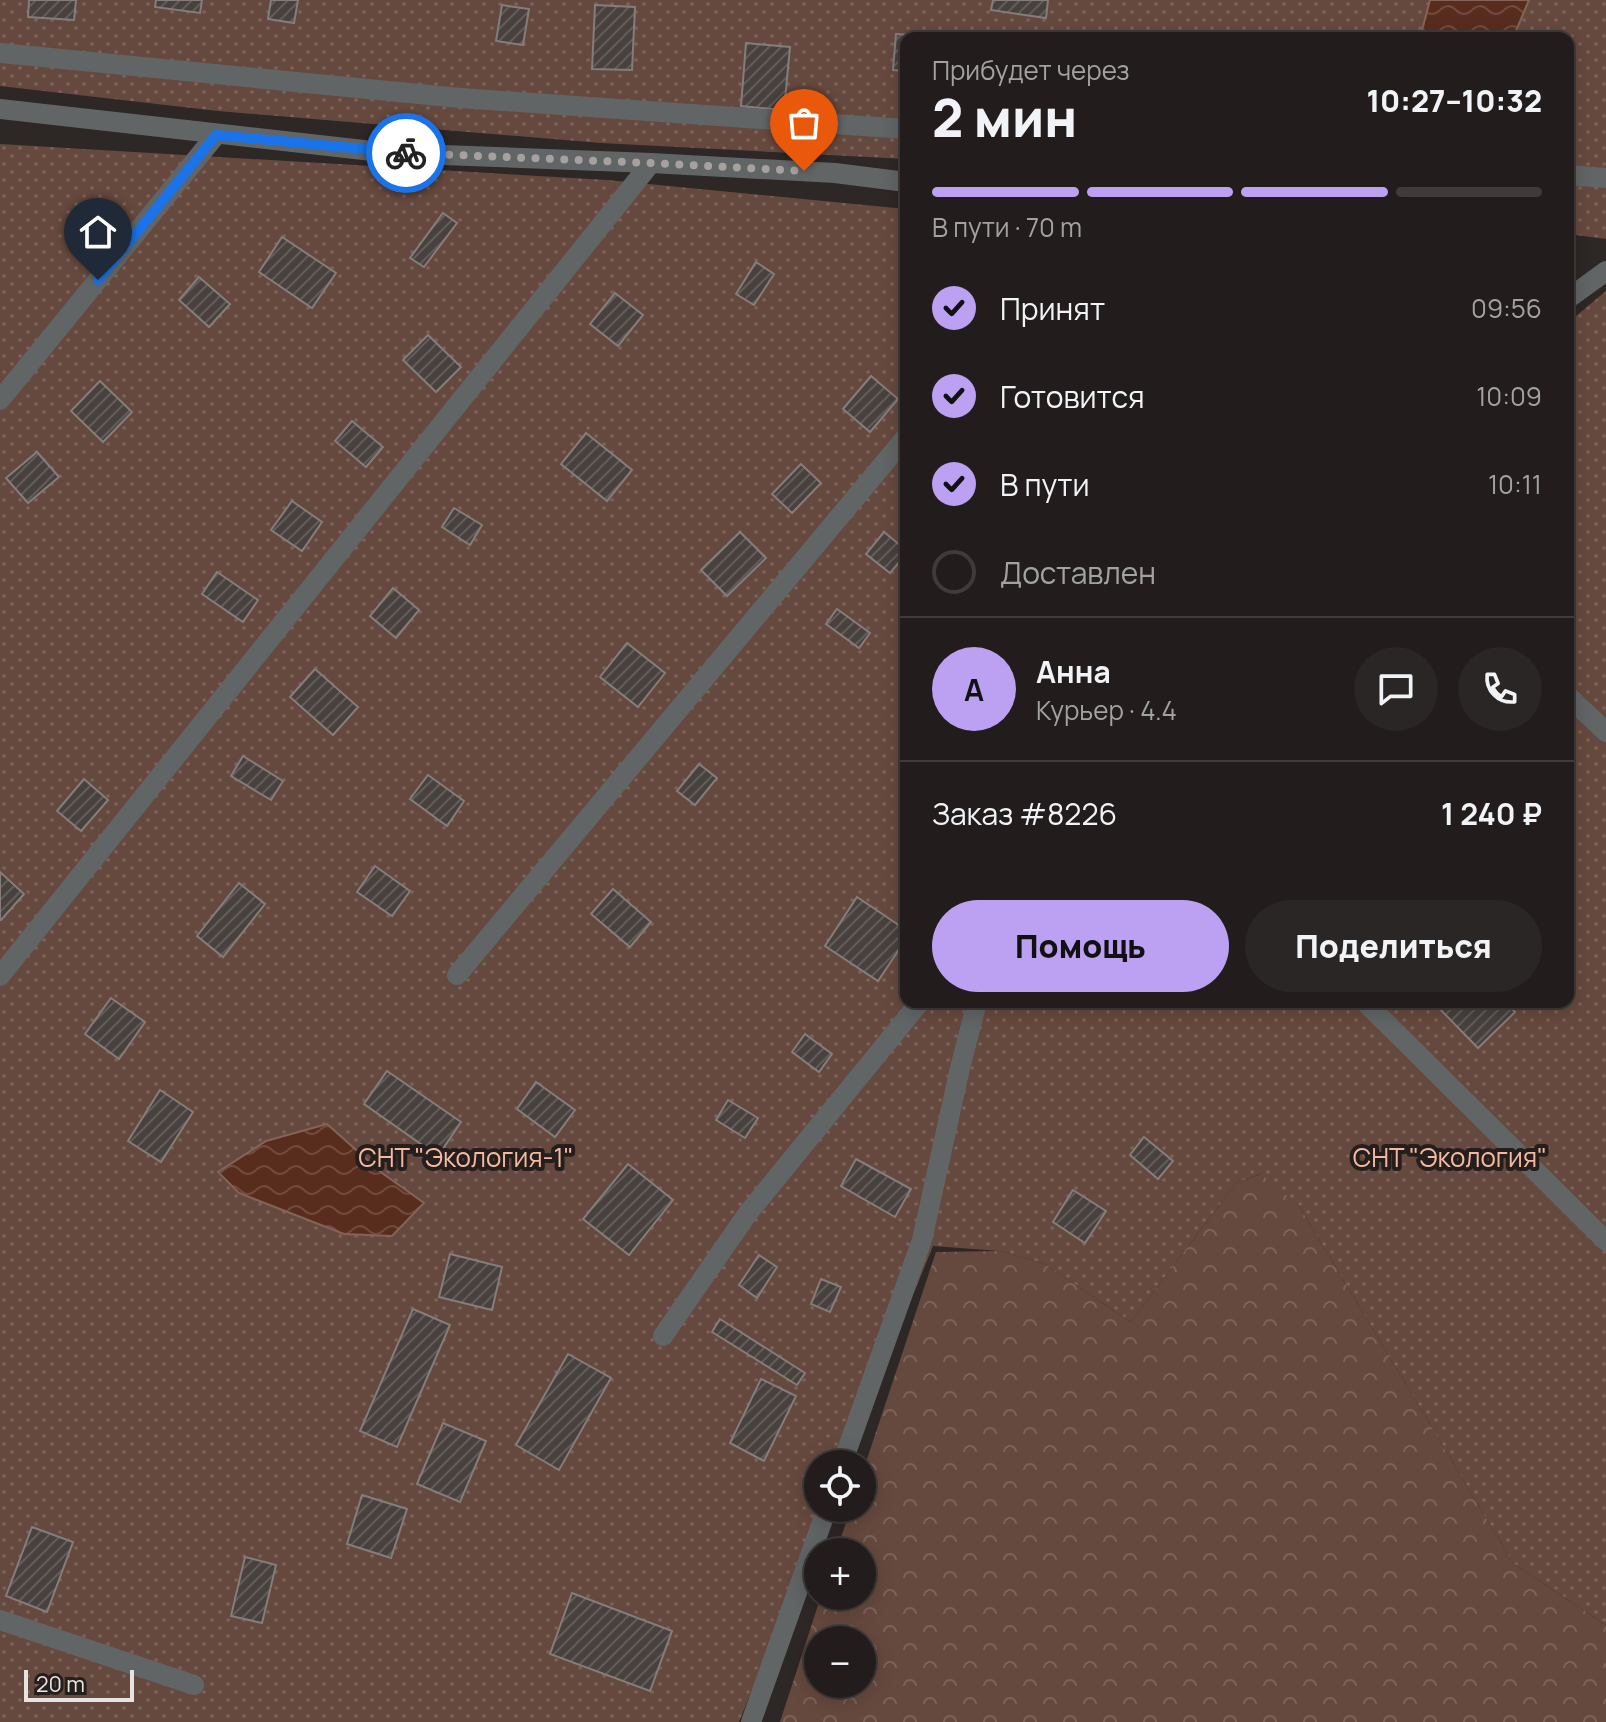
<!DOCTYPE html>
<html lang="ru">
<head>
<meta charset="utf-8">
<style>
	:root { --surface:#221d1c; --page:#2a2625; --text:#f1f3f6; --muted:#a2a2a3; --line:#3f3b3b; --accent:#bca0f2 }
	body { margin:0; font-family:Manrope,sans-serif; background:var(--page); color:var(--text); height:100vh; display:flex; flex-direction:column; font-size:30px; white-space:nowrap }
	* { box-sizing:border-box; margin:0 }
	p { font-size:26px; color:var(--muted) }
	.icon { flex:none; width:44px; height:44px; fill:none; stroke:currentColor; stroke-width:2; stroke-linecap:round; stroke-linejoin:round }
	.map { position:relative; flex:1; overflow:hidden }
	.side { position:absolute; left:900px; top:32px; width:674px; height:976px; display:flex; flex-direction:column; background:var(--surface); border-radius:16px; box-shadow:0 4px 20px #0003,0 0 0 2px var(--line) }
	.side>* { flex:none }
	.tools { position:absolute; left:804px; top:1450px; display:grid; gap:16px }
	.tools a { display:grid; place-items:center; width:72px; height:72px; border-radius:50%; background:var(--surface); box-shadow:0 4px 20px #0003,0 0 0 2px var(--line); font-size:40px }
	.scale { position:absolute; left:24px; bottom:20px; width:110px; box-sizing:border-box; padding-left:8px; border:4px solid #e7e3e1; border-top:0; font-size:22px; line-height:28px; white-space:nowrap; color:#e7e3e1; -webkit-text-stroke:6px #241e1c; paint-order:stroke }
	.pin { position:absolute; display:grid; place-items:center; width:68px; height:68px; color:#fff; margin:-82px -34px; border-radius:50% 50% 50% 0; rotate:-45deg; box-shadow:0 0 8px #0007 }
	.pin .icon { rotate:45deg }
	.courier { position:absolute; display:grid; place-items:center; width:80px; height:80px; margin:-40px; border:6px solid #1a73e8; border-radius:50%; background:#fff; color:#222; box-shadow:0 2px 10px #0007 }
	.overview em { font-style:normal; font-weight:800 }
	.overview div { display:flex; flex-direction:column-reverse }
	.overview { display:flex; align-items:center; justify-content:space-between; height:136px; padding:0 32px }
	h1 { font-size:52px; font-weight:800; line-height:60px }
	.bar { display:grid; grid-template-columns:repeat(4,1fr); gap:12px 8px; align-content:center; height:96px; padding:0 32px }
	.bar i { height:10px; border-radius:6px; background:var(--line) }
	.bar .on { background:var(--accent) }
	.bar p { grid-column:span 4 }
	.line { display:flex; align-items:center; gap:20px; padding:0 32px; border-top:2px solid var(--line) }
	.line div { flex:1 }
	.round { display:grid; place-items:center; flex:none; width:84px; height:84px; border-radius:42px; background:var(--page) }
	ol { padding:0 32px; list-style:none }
	li { display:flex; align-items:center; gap:24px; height:88px }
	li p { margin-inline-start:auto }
	li .icon { padding:8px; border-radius:50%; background:var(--accent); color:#111; stroke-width:4 }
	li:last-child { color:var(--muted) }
	li i { width:44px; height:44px; border:4px solid var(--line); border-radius:50% }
	.action { display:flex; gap:16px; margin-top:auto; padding:16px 32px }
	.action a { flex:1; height:92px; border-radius:48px; background:var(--accent); color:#111; font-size:32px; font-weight:800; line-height:92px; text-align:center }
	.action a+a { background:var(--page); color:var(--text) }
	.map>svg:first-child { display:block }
	.grass { fill:url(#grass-dots) }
	.forest { fill:url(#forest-crowns); fill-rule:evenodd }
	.water { fill:url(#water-waves); stroke:#846458; stroke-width:2 }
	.building { fill:url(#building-hatch); stroke:#857d7a; stroke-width:2 }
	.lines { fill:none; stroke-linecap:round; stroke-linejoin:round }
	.minor { stroke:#626566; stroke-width:20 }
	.done { stroke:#a6a19f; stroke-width:8; stroke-dasharray:0 14.4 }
	.route { stroke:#1a73e8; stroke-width:10 }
	.labels { text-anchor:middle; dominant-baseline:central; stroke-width:8; stroke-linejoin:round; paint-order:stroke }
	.park-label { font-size:26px; fill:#f6b8a1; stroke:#241e1c }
</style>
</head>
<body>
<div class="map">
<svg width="1606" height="1722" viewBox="0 0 1606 1722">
	<defs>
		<pattern id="grass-dots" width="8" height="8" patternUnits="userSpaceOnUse" patternTransform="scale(2)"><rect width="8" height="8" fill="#66493e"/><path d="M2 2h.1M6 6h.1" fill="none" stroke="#7c635a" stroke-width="1.8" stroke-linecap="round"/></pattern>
		<pattern id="forest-crowns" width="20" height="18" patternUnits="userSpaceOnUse" patternTransform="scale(2)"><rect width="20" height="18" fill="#66493e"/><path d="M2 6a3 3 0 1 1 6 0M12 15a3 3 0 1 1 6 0" fill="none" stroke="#7c635a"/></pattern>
		<pattern id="water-waves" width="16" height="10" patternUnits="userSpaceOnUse" patternTransform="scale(2)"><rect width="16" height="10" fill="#592d1d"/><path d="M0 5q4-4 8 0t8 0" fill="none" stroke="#714b3e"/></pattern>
		<pattern id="building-hatch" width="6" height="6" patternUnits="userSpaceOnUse" patternTransform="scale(2)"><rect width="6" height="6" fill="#48413e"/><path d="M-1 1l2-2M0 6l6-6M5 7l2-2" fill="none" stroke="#625c5a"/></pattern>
	</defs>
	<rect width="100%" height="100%" fill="#2d2725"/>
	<g class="grass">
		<path d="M0 0H1606V239L1568 234V38H906V159L601 143 218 111 0 86Z"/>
		<path d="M0 144 607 180 906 209V1002H1568V311L1576 316 1606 291V1625L1513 1563 1299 1206 1260 1174 1236 1183 1131 1322 1045 1264 1000 1251 933 1246 844 1464H818V1508H826L739 1722H0Z"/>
	</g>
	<path class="forest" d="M1261 1174 1299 1206 1513 1563 1606 1625V1722H780L821 1596H862V1552H836L851 1508H862V1474L936 1252 1000 1251 1045 1264 1131 1322 1236 1183ZM818 1640H862V1684H818Z"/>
	<g class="water">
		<path d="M1430 0H1529L1513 38H1420Z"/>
		<path d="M327 1124 382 1173 424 1203 392 1236 344 1234 239 1193 218 1172 266 1141Z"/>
	</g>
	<g class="building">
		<path d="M29 0H76L74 20 28 17Z"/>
		<path d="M156 0H202L200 13 155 7Z"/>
		<path d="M271 0H298L294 23 268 19Z"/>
		<path d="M993 0H1048L1046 18 991 10Z"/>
		<path d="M502 5 529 9 523 45 496 41Z"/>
		<path d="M595 5 635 7 632 70 592 69Z"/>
		<path d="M896 34 941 37V38H906V71L893 70Z"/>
		<path d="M746 43 790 47 784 110 741 106Z"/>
		<path d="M443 213 457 223 424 267 410 258Z"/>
		<path d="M282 237 336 273 312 308 259 272Z"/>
		<path d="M756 262 774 274 754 305 736 294Z"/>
		<path d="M199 277 230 304 209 327 179 300Z"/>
		<path d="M615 293 643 315 618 346 590 324Z"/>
		<path d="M428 335 461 367 436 392 403 360Z"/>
		<path d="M871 376 898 399 870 432 843 409Z"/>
		<path d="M100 381 132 412 103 442 71 411Z"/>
		<path d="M352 421 383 447 366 467 335 441Z"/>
		<path d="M586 433 632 470 607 501 561 464Z"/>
		<path d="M37 452 59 477 28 503 6 478Z"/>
		<path d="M801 464 821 483 792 513 772 494Z"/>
		<path d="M292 501 322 522 302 551 271 530Z"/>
		<path d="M454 508 482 525 470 545 442 527Z"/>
		<path d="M740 532 766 558 727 596 701 570Z"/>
		<path d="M884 532 906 550V554L890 573 866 554Z"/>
		<path d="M217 572 258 600 243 622 202 594Z"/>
		<path d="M393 588 419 610 396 638 370 616Z"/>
		<path d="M837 609 870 633 859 648 826 624Z"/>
		<path d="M627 643 665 673 638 707 600 677Z"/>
		<path d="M315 669 358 707 333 735 290 697Z"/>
		<path d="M243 756 283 781 271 800 231 776Z"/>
		<path d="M699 764 717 778 695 805 677 791Z"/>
		<path d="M428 775 464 801 447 826 410 799Z"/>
		<path d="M84 779 108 800 81 831 57 811Z"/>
		<path d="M375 866 410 891 392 916 357 892Z"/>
		<path d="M0 872 24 894 1 920H0Z"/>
		<path d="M239 883 265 904 223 957 197 936Z"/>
		<path d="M613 889 651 922 630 947 591 914Z"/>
		<path d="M857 897 906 930V939L878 981 825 946Z"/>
		<path d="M111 998 145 1022 119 1059 85 1034Z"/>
		<path d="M1433 1002H1505L1515 1012 1478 1048Z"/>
		<path d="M805 1034 832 1054 819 1072 792 1052Z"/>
		<path d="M387 1071 461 1122 438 1156 364 1104Z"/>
		<path d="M536 1082 575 1110 555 1137 517 1109Z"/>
		<path d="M160 1090 193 1112 161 1162 128 1141Z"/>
		<path d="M728 1100 758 1118 745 1138 716 1120Z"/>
		<path d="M1144 1137 1173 1161 1158 1179 1130 1155Z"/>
		<path d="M856 1159 911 1189 895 1217 841 1186Z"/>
		<path d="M628 1164 673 1200 629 1255 583 1219Z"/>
		<path d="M1073 1190 1106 1211 1085 1243 1053 1222Z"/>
		<path d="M450 1254 502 1267 492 1310 439 1297Z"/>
		<path d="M759 1255 777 1267 757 1298 739 1285Z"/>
		<path d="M821 1279 841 1287 830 1312 811 1304Z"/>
		<path d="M413 1309 450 1325 397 1447 360 1431Z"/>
		<path d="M720 1319 805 1373 797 1385 712 1332Z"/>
		<path d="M568 1354 611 1378 559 1470 516 1445Z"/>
		<path d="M761 1379 796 1396 764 1461 730 1443Z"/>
		<path d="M443 1423 486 1441 460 1502 417 1484Z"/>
		<path d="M362 1495 407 1509 391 1558 347 1544Z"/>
		<path d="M32 1527 73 1542 47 1612 6 1596Z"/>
		<path d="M245 1557 276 1565 262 1623 231 1616Z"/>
		<path d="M572 1593 672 1631 650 1691 550 1654Z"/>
	</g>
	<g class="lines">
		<g class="minor">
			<path d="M0 53 460 98 906 129"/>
			<path d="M0 109 390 153 651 163 835 173 906 182"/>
			<path d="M1568 175 1606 178"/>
			<path d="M1568 297 1569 298 1606 271"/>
			<path d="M0 400 216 135"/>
			<path d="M1568 696 1606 732"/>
			<path d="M457 975 906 437"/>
			<path d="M0 976 651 163"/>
			<path d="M1365 1002 1606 1241"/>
			<path d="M663 1336 748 1213 920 1002"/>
			<path d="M842 1464 922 1240 960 1068 977 1002"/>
			<path d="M0 1620 194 1685"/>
			<path d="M751 1722 827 1508"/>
		</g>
	</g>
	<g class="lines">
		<path class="done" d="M406 153 651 163 804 171"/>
		<path class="route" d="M98 280 216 135 406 153"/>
	</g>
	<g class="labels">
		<g class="park-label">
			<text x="466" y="1157">СНТ "Экология-1"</text>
			<text x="1450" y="1157">СНТ "Экология"</text>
		</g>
	</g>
</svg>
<div class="tools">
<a><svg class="icon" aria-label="locate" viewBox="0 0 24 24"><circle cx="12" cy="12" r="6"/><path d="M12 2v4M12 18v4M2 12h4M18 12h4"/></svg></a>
<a>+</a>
<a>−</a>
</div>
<div class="scale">20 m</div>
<div class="pin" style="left:804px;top:171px;background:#ea580c"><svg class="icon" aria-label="bag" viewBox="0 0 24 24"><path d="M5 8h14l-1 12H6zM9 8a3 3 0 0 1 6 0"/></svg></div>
<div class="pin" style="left:98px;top:280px;background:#1f2937"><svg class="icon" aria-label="home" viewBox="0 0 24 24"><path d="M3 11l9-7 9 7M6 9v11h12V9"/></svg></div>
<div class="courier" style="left:406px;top:153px"><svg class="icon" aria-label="bike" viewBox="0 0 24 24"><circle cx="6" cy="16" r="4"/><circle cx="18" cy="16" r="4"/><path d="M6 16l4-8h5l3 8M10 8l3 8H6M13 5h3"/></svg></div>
<section class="side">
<div class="overview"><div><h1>2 мин</h1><p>Прибудет через</p></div><em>10:27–10:32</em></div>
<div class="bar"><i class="on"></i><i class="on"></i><i class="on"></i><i></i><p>В пути · 70 m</p></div>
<ol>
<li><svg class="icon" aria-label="check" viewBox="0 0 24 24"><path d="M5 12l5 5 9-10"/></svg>Принят<p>09:56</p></li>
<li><svg class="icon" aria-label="check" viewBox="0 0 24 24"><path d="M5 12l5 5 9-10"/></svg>Готовится<p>10:09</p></li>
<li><svg class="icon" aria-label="check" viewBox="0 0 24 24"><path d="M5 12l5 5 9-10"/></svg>В пути<p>10:11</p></li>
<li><i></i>Доставлен</li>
</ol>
<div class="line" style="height:144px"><b class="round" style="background:var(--accent);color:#111">А</b><div><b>Анна</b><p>Курьер · 4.4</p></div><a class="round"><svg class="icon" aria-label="chat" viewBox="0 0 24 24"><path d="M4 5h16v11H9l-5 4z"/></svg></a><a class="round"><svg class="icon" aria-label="phone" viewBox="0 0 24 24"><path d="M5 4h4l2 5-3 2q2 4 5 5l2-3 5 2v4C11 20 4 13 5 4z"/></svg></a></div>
<div class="line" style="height:104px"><div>Заказ #8226</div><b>1 240 ₽</b></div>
<div class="action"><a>Помощь</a><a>Поделиться</a></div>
</section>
</div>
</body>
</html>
